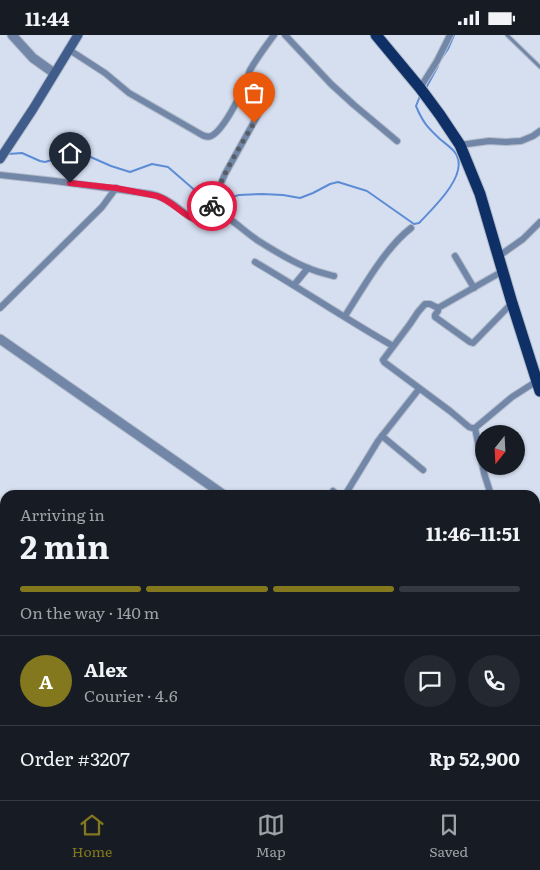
<!DOCTYPE html>
<html lang="en">
<head>
<meta charset="utf-8">
<style>
	:root { --surface:#171b24; --page:#242831; --text:#f1f3f6; --muted:#9ea1a6; --line:#363941; --accent:#83781d }
	body { margin:0; font-family:Literata,serif; background:var(--page); color:var(--text); height:100vh; display:flex; flex-direction:column; font-size:19px; white-space:nowrap }
	* { box-sizing:border-box; margin:0 }
	p { font-size:16px; color:var(--muted) }
	.icon { flex:none; width:28px; height:28px; fill:none; stroke:currentColor; stroke-width:2; stroke-linecap:round; stroke-linejoin:round }
	.map { position:relative; flex:1; overflow:hidden }
	.panel { position:absolute; left:0px; top:455px; width:540px; height:310px; display:flex; flex-direction:column; background:var(--surface); border-radius:15px 15px 0 0; box-shadow:0 1px 4px #0004 }
	.panel>* { flex:none }
	.needle { width:32px; rotate:198deg }
	.tools { position:absolute; left:475px; top:390px; display:grid; gap:10px }
	.tools a { display:grid; place-items:center; width:50px; height:50px; border-radius:50%; background:var(--surface); box-shadow:0 1px 4px #0004; font-size:25px }
	.pin { position:absolute; display:grid; place-items:center; width:42px; height:42px; color:#fff; margin:-51px -21px; border-radius:50% 50% 50% 0; rotate:-45deg; box-shadow:0 0 5px #0007 }
	.pin .icon { rotate:45deg }
	.courier { position:absolute; display:grid; place-items:center; width:50px; height:50px; margin:-25px; border:4px solid #e11d48; border-radius:50%; background:#fff; color:#222; box-shadow:0 1px 6px #0007 }
	.head em { font-style:normal; font-weight:700 }
	.head div { display:flex; flex-direction:column-reverse }
	.head { display:flex; align-items:center; justify-content:space-between; height:85px; padding:0 20px }
	h1 { font-size:32px; font-weight:700; line-height:38px }
	.bar { display:grid; grid-template-columns:repeat(4,1fr); gap:8px 5px; align-content:center; height:60px; padding:0 20px }
	.bar i { height:6px; border-radius:4px; background:var(--line) }
	.bar .current { background:var(--accent) }
	.bar p { grid-column:span 4 }
	.line { display:flex; align-items:center; gap:12px; padding:0 20px; border-top:1px solid var(--line) }
	.line div { flex:1 }
	.round { display:grid; place-items:center; flex:none; width:52px; height:52px; border-radius:26px; background:var(--page) }
	.status { display:flex; justify-content:space-between; align-items:center; height:35px; padding:0 25px; background:var(--surface); direction:ltr }
	.status svg { height:14px; fill:currentColor }
	.dock { display:flex; justify-content:space-around; align-items:center; height:70px; border-top:1px solid var(--line); background:var(--surface); font-size:14px; color:var(--muted) }
	.dock a { display:grid; justify-items:center; gap:2px }
	.dock .current { color:var(--accent) }
	.map>svg:first-child { display:block }
	.lines { fill:none; stroke-linecap:round; stroke-linejoin:round }
	.stream { stroke:#5d8cd7; stroke-width:2 }
	.service-casing { stroke:#b2bbca; stroke-width:5 }
	.minor-casing { stroke:#b2bbca; stroke-width:8 }
	.tertiary-casing { stroke:#b2bbca; stroke-width:11 }
	.secondary-casing { stroke:#b2bbca; stroke-width:11 }
	.trunk-casing { stroke:#b2bbca; stroke-width:13 }
	.service { stroke:#7287a8; stroke-width:3 }
	.minor { stroke:#7287a8; stroke-width:6 }
	.tertiary { stroke:#7287a8; stroke-width:9 }
	.secondary { stroke:#3f5c8b; stroke-width:9 }
	.trunk { stroke:#0e3066; stroke-width:11 }
	.done { stroke:#585e68; stroke-width:5; stroke-dasharray:0 9 }
	.route { stroke:#e11d48; stroke-width:6 }
</style>
</head>
<body>
<div class="status"><b>11:44</b><svg viewBox="0 0 49 12"><path d="M0 12V9h3v3zM5 12V6h3v6zM10 12V3h3v9zM15 12V0h3v12zM26 1h20v11H26zM47 4h2v5h-2z"/></svg></div>
<div class="map">
<svg width="540" height="765" viewBox="0 0 540 765">
	<rect width="100%" height="100%" fill="#d5dff0"/>
	<g class="lines">
		<g class="stream">
			<path d="M441 24 448 14 454 0"/>
			<path d="M426 53 438 31"/>
			<path d="M8 119 22 118 40 126 45 127 55 124 66 117 77 116 111 131 130 137 152 129 168 132 206 165H211"/>
			<path d="M216 165 225 164 239 160 262 159 283 160 300 163 313 158 330 149 338 147 367 156 414 189 419 188C432 174 467 142 457 121 455 115 446 109 441 105 428 93 423 88 416 71L420 61"/>
			<path d="M509 760V765"/>
			<path d="M534 760 537 765"/>
		</g>
		<defs>
			<g id="service">
				<path d="M507 0 540 32"/>
				<path d="M416 760 425 765"/>
			</g>
			<g id="minor">
				<path d="M285 0 331 49 354 70 397 106"/>
				<path d="M68 14 105 38 129 58 197 97C202 100 206 103 211 101 223 96 240 61 245 50 248 45 248 40 250 35 257 23 265 12 274 0"/>
				<path d="M420 53 437 26 450 0"/>
				<path d="M460 110 489 106 506 107 521 106 533 101 540 96"/>
				<path d="M0 140 55 146 151 159C161 161 169 166 177 172 183 176 187 181 194 184L207 178 211 175C229 180 241 194 257 205 273 215 290 226 308 233 317 237 326 239 334 241"/>
				<path d="M211 175 215 162 225 139 260 76"/>
				<path d="M455 221 474 253"/>
				<path d="M499 221 523 204 540 187"/>
				<path d="M255 227C301 254 346 284 393 311"/>
				<path d="M294 250 308 233"/>
				<path d="M0 273 102 172 116 153"/>
				<path d="M438 273 503 236"/>
				<path d="M345 281C363 253 385 213 411 193"/>
				<path d="M475 393H472L469 392 450 376 384 327 383 325 410 289 418 277 425 269H430L438 273V276L435 280V282L470 307 473 308 475 306 512 268"/>
				<path d="M475 393 512 362 537 346"/>
				<path d="M475 393 484 438 491 460"/>
				<path d="M382 401 423 435"/>
				<path d="M333 456 338 460"/>
				<path d="M345 460 378 406 419 354"/>
				<path d="M535 530 540 536"/>
				<path d="M536 687 540 690"/>
			</g>
			<g id="tertiary">
				<path d="M12 0 33 23 54 38"/>
				<path d="M0 304 224 460"/>
			</g>
			<g id="secondary">
				<path d="M0 124 33 74 78 0"/>
				<path d="M535 606 540 598"/>
				<path d="M455 765 458 760"/>
			</g>
			<path id="trunk" d="M376 0 420 53 440 80 460 110 480 159 512 268 540 356"/>
		</defs>
		<use href="#service" class="service-casing"/>
		<use href="#minor" class="minor-casing"/>
		<use href="#tertiary" class="tertiary-casing"/>
		<use href="#secondary" class="secondary-casing"/>
		<use href="#trunk" class="trunk-casing"/>
		<use href="#service" class="service"/>
		<use href="#minor" class="minor"/>
		<use href="#tertiary" class="tertiary"/>
		<use href="#secondary" class="secondary"/>
		<use href="#trunk" class="trunk"/>
	</g>
	<g class="lines">
		<path class="done" d="M212 171C220 143 239 113 254 88"/>
		<path class="route" d="M70 148 116 153 157 161C171 165 181 179 194 184 201 182 210 178 212 171"/>
	</g>
</svg>
<div class="tools">
<a><svg class="needle" viewBox="-14 -14 28 28"><path d="M0-13l5 13h-10z" fill="#e53935"/><path d="M0 13l5-13h-10z" fill="#9ea1a6"/></svg></a>
</div>
<div class="pin" style="left:254px;top:88px;background:#ea580c"><svg class="icon" aria-label="bag" viewBox="0 0 24 24"><path d="M5 8h14l-1 12H6zM9 8a3 3 0 0 1 6 0"/></svg></div>
<div class="pin" style="left:70px;top:148px;background:#1f2937"><svg class="icon" aria-label="home" viewBox="0 0 24 24"><path d="M3 11l9-7 9 7M6 9v11h12V9"/></svg></div>
<div class="courier" style="left:212px;top:171px"><svg class="icon" aria-label="bike" viewBox="0 0 24 24"><circle cx="6" cy="16" r="4"/><circle cx="18" cy="16" r="4"/><path d="M6 16l4-8h5l3 8M10 8l3 8H6M13 5h3"/></svg></div>
<section class="panel">
<div class="head"><div><h1>2 min</h1><p>Arriving in</p></div><em>11:46–11:51</em></div>
<div class="bar"><i class="current"></i><i class="current"></i><i class="current"></i><i></i><p>On the way · 140 m</p></div>
<div class="line" style="height:90px"><b class="round" style="background:var(--accent);color:#fff">A</b><div><b>Alex</b><p>Courier · 4.6</p></div><a class="round"><svg class="icon" aria-label="chat" viewBox="0 0 24 24"><path d="M4 5h16v11H9l-5 4z"/></svg></a><a class="round"><svg class="icon" aria-label="phone" viewBox="0 0 24 24"><path d="M5 4h4l2 5-3 2q2 4 5 5l2-3 5 2v4C11 20 4 13 5 4z"/></svg></a></div>
<div class="line" style="height:65px"><div>Order #3207</div><b>Rp 52,900</b></div>
</section>
</div>
<nav class="dock">
<a class="current"><svg class="icon" aria-label="home" viewBox="0 0 24 24"><path d="M3 11l9-7 9 7M6 9v11h12V9"/></svg>Home</a>
<a><svg class="icon" aria-label="map" viewBox="0 0 24 24"><path d="M3 6l6-2 6 2 6-2v14l-6 2-6-2-6 2zM9 4v14M15 6v14"/></svg>Map</a>
<a><svg class="icon" aria-label="saved" viewBox="0 0 24 24"><path d="M7 4h10v16l-5-4-5 4z"/></svg>Saved</a>
</nav>
</body>
</html>
